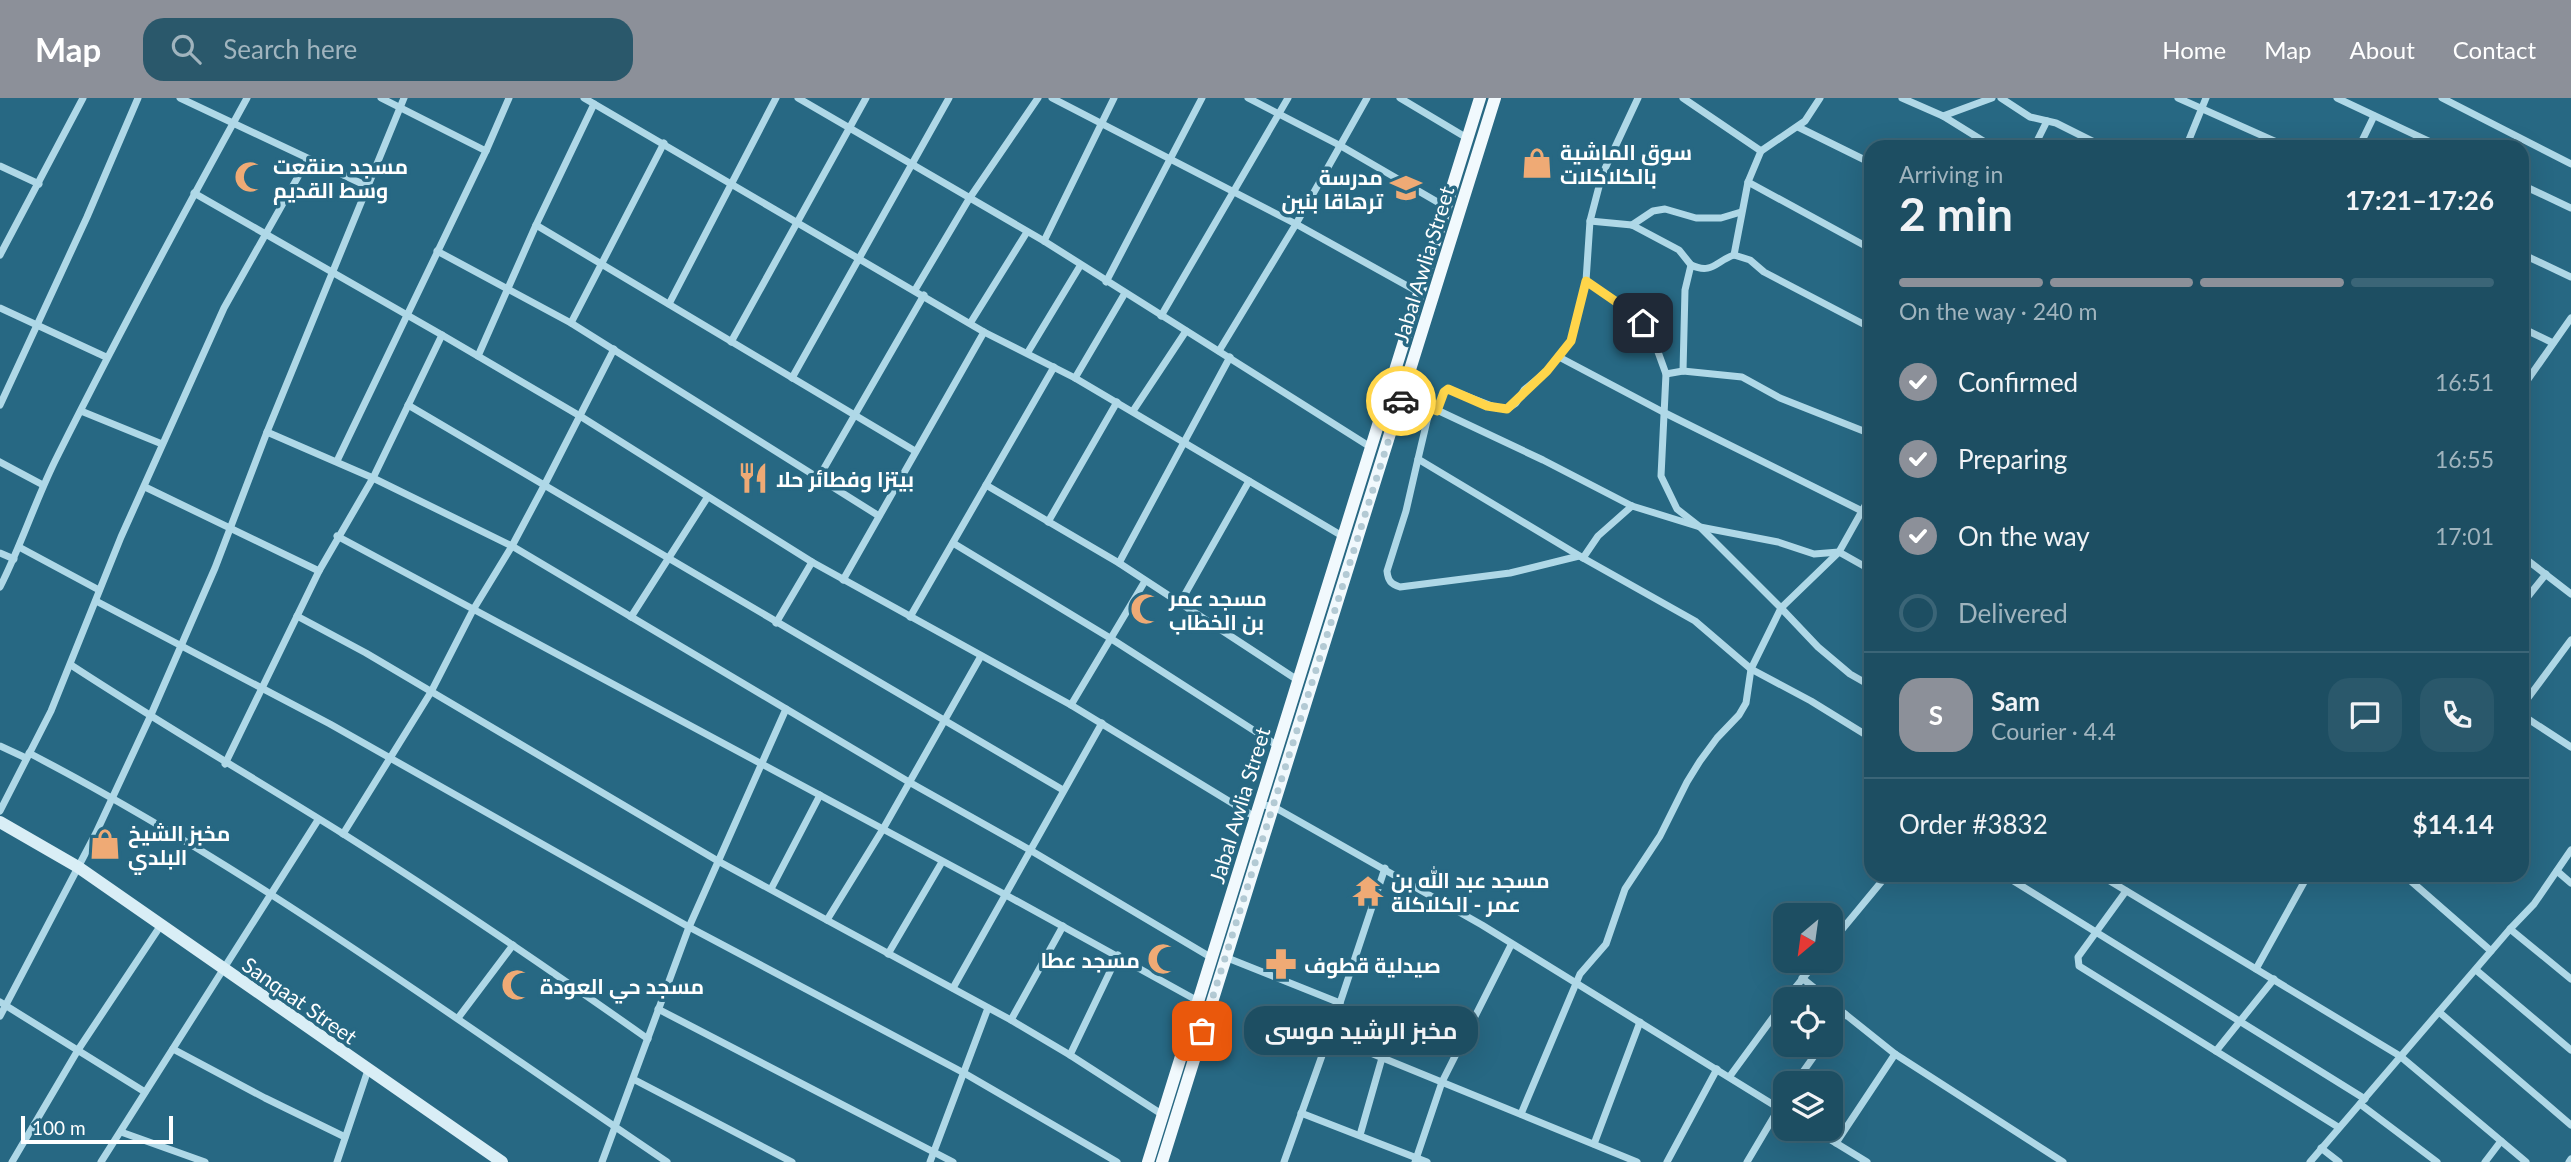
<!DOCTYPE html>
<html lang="en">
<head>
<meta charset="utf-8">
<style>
	:root { --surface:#1d4e62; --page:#2a586b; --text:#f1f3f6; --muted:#a0b4be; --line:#3b6577; --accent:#8c9099 }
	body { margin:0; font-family:Lato,Cairo,sans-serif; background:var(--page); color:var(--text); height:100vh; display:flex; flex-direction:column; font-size:26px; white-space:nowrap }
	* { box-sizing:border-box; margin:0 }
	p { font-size:23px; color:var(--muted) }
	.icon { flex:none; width:38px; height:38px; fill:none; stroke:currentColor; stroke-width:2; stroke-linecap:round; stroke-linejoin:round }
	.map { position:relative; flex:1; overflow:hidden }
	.drawer { position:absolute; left:1864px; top:42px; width:665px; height:742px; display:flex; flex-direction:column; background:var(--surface); border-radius:21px; box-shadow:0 7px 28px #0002,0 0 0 2px var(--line) }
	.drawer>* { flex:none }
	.needle { width:46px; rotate:209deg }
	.fabs { position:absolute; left:1773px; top:805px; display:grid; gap:14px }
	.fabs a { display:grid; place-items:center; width:70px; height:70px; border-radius:14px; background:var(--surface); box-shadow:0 7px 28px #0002,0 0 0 2px var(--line); font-size:35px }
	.scale { position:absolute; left:21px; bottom:18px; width:152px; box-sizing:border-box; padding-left:7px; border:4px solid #fff; border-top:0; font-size:19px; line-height:24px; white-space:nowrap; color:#fff; -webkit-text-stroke:5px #276883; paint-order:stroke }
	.pin { position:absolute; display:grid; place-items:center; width:60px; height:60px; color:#fff; margin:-30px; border-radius:14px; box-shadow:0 4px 10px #0006 }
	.courier { position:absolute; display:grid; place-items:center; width:70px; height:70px; margin:-35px; border:5px solid #ffd54a; border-radius:50%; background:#fff; color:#222; box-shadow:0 2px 9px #0007 }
	.bubble { position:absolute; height:49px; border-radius:21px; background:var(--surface); box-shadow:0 7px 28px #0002,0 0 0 2px var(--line); font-size:23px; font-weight:700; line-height:49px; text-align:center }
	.overview em { font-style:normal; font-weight:700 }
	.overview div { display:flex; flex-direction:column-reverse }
	.overview { display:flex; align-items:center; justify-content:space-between; height:119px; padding:0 35px }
	h1 { font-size:46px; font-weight:700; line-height:52px }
	.bar { display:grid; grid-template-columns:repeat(4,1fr); gap:10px 7px; align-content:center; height:84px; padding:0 35px }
	.bar i { height:9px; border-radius:5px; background:var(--line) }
	.bar .selected { background:var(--accent) }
	.bar p { grid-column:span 4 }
	.line { display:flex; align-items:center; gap:18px; padding:0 35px; border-top:2px solid var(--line) }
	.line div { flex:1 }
	.round { display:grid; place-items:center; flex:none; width:74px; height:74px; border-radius:21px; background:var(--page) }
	ol { padding:0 35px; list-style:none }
	li { display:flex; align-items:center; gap:21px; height:77px }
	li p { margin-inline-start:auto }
	li .icon { padding:7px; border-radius:50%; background:var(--accent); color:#fff; stroke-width:4 }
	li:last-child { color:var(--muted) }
	li i { width:38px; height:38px; border:4px solid var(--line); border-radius:50% }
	header { display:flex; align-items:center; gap:42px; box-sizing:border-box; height:98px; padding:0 35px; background:var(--accent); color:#fff }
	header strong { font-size:33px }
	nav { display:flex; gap:38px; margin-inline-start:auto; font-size:24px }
	.search { width:490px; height:63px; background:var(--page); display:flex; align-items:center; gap:18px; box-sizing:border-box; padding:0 24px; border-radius:21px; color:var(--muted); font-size:26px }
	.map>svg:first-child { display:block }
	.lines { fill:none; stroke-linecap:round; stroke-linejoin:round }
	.street { stroke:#afd8e7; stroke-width:7 }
	.secondary { stroke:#d9eef6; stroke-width:12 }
	.primary { stroke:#f1f9fd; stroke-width:12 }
	.done { stroke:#b3cad4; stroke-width:7; stroke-dasharray:0 12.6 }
	.route { stroke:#ffd54a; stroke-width:9 }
	.labels { text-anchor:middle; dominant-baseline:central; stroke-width:7; stroke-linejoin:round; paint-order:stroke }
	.poi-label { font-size:21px; font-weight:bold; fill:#fff; stroke:#276883; text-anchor:start }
	.street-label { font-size:21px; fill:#fff; stroke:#276883 }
</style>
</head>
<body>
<header>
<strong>Map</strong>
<div class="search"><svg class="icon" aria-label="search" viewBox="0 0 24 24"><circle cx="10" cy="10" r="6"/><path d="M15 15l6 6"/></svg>Search here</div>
<nav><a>Home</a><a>Map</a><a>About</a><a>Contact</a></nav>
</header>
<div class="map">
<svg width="2571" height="1064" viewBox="0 0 2571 1064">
	<rect width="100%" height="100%" fill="#276883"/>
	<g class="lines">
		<g class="street">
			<path d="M180 0 369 89"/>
			<path d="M381 0 486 53"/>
			<path d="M584 0 984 234 1075 280 1344 439"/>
			<path d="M798 0 1044 143 1372 350"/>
			<path d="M1052 0 1296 126 1420 195"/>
			<path d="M1248 0 1341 48 1446 109"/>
			<path d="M1400 0 1467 40"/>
			<path d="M1683 0 1761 53"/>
			<path d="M1902 0 1943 18 1993 49"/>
			<path d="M2001 0 2030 19 2056 25 2104 49"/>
			<path d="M2178 0 2288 49"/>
			<path d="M2337 0 2441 49"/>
			<path d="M2442 0 2571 66"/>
			<path d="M1943 18 1992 0"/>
			<path d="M1798 29 1871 65"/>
			<path d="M2034 49 2047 23"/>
			<path d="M2186 49 2206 0"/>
			<path d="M2359 49 2374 18"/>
			<path d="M0 68 39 86"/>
			<path d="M1748 84 1871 151"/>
			<path d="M2522 87 2571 110"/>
			<path d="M194 95 442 237 580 318 812 464 1071 607 1255 719"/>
			<path d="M1590 123 1632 127 1679 152 1691 167 1685 192 1683 273"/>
			<path d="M536 127 915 353"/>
			<path d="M1632 127 1653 113 1665 111 1696 120H1721L1741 114"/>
			<path d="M1044 143 1114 0"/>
			<path d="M437 153 571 225 879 418"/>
			<path d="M2522 156 2571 179"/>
			<path d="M0 157 83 0"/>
			<path d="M1734 157 1748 84 1761 53 1805 23 1820 0"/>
			<path d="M1691 167C1712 177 1716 163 1734 157L1750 162 1764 174 1871 230"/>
			<path d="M1106 184 1202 0"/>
			<path d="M915 192 969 101 1038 0"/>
			<path d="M669 206 776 0"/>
			<path d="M0 210 106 259"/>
			<path d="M1161 218 1288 0"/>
			<path d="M971 224 1027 134"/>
			<path d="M571 225 664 45"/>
			<path d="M2522 230 2553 245"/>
			<path d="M731 244 866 0"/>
			<path d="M1219 253 1296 126 1367 0"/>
			<path d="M1028 254 1080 168"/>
			<path d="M478 258 536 127 594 6"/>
			<path d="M1559 259 1663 314 1862 413"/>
			<path d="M1666 276 1683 273 1742 279 1780 300 1871 336"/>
			<path d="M792 280 949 0"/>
			<path d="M1075 280 1125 195"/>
			<path d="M2522 290 2571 220"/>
			<path d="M1403 296 1543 362 1632 408 1700 429 1778 444 1814 456 1839 454 1871 472"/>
			<path d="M0 307 87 119 138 0"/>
			<path d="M408 307 1063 692"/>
			<path d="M1430 310 1418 361 1583 460 1695 523 1751 571 1811 603 1871 640"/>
			<path d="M81 313 162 346"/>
			<path d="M1133 313 1186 233"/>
			<path d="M1437 313 1444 294 1448 291 1497 310 1507 311 1516 305 1524 292 1547 273 1571 243 1586 183"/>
			<path d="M267 334 373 380 512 448 909 684 1030 752 1212 860"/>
			<path d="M1418 361 1406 413 1387 473C1388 483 1391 486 1400 489L1510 475 1579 458"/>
			<path d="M337 363 486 53 509 0"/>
			<path d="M0 364 43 387"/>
			<path d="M819 379 924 197"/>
			<path d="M986 387 1119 465 1299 583"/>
			<path d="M145 389 319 473"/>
			<path d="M1871 397 1839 454 1781 510 1818 549 1850 576 1871 588"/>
			<path d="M1048 424 1117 304"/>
			<path d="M337 438 1004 796 1198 903"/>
			<path d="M953 445 1110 540 1278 648"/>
			<path d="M19 449 99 492"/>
			<path d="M0 455 14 461"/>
			<path d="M2522 458 2571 496"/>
			<path d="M1583 460 1598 438 1632 408"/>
			<path d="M1119 465 1230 259"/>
			<path d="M843 482 984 234"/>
			<path d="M0 489C22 446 36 400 58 357 118 237 182 118 247 0"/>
			<path d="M96 503 330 626 689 829 964 975 1117 1064"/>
			<path d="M1180 505 1249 383"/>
			<path d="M2522 506 2546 476"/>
			<path d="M297 518 366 555 718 763 1011 922 1070 957 1163 1017"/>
			<path d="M631 519 707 400"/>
			<path d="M910 519 1054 269"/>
			<path d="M776 525 812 464"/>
			<path d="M71 567C161 626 254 680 345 737 448 802 549 871 648 941"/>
			<path d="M1071 607 1145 483"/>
			<path d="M2522 608 2571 542"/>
			<path d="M2522 617 2571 649"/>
			<path d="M0 648 26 660"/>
			<path d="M29 655C254 772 457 923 667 1064"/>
			<path d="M225 666 319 473 373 380 442 237"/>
			<path d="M1259 706 1274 709 1482 827 1785 1014"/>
			<path d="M0 713 51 613 121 439 224 210 308 61"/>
			<path d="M343 736 431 594 473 512 512 448 545 386 614 251"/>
			<path d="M2557 773 2571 785"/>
			<path d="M2004 777 2365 1001"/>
			<path d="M2100 777 2400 958 2526 1064"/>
			<path d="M2404 777 2491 853"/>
			<path d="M771 791 820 697"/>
			<path d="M2126 793 2078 859 2079 868 2338 1029"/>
			<path d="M827 822 883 731 981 558"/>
			<path d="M2510 831 2571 881"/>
			<path d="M1830 846 1887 777"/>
			<path d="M888 856 942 764"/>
			<path d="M1225 859 1340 905"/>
			<path d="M2256 871 2308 777"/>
			<path d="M2476 872 2571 952"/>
			<path d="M1802 880 1828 901"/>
			<path d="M953 890 1102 625"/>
			<path d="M1786 901 1817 863"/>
			<path d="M0 904 145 994"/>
			<path d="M1830 904 1895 956 2063 1064"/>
			<path d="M658 911 953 1064"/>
			<path d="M2439 914 2571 1027"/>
			<path d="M0 918 96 735 150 619 215 470 267 334 404 0"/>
			<path d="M458 920 513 847"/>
			<path d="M1011 922 1063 828"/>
			<path d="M1830 935 1845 916"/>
			<path d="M1329 938 1637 1064"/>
			<path d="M173 951 265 1000 345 1039"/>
			<path d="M2216 953 2274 881"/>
			<path d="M1070 957 1118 857"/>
			<path d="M1730 978 1785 903"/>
			<path d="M635 982 792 1064"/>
			<path d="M1795 985 1822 947"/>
			<path d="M2360 1006 2437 1064"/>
			<path d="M1301 1015 1427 1064"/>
			<path d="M1521 1016 1580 876 1606 846 1625 791 1660 738 1687 684 1700 663 1717 640 1739 617 1746 605 1751 571 1781 510 1700 429 1677 411 1661 378 1666 276 1653 240 1643 225 1631 214 1586 183 1590 123 1602 77 1638 0"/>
			<path d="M1813 1031 1867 1064"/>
			<path d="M121 1034 205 1064"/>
			<path d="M1360 1037 1382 960"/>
			<path d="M1836 1045 1895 956"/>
			<path d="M1594 1046 1640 924"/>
			<path d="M2321 1050 2339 1064"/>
			<path d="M12 1064 78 952 161 827"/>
			<path d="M101 1064 318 722"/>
			<path d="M337 1064 368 972"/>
			<path d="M602 1064 689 829 786 611"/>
			<path d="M930 1064 988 910"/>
			<path d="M1284 1064 1329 938 1385 770"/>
			<path d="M1415 1064 1442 984 1511 847"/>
			<path d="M1667 1064 1717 971"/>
			<path d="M1747 1064 1785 1000"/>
			<path d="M2310 1064 2510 831 2534 806 2571 752"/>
			<path d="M2485 1064 2501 1043"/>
			<path d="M2569 1064 2571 1061"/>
		</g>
		<path class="secondary" d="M0 724 78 769 502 1064"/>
		<g class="primary">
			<path d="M1148 1064 1480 0"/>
			<path d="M1162 1064 1495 0"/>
		</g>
	</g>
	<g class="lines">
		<path class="done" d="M1202 933 1401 303"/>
		<path class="route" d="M1401 303 1403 296 1437 313 1444 294 1448 291 1487 308 1507 311 1547 273 1571 243 1586 183 1631 214 1643 225"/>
	</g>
	<defs>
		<symbol id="shop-bare" viewBox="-9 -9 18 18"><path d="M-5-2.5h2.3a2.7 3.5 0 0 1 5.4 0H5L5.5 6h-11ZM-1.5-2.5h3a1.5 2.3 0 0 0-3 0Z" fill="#efaa75" stroke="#276883" stroke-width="2.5" paint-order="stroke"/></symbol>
		<symbol id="mosque-bare" viewBox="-9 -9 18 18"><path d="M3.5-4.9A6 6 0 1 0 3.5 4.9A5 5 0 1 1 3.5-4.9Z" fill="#efaa75" stroke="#276883" stroke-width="2.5" paint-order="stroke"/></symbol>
		<symbol id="school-bare" viewBox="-9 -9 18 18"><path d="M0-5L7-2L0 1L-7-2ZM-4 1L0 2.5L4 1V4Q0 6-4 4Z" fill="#efaa75" stroke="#276883" stroke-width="2.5" paint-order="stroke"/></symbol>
		<symbol id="restaurant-bare" viewBox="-9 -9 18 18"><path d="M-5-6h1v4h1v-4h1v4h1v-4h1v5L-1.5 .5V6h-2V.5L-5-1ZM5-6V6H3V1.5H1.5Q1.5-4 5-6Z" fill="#efaa75" stroke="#276883" stroke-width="2.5" paint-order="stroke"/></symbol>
		<symbol id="temple-bare" viewBox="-9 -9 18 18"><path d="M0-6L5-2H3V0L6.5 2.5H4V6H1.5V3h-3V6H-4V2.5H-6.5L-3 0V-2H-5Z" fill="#efaa75" stroke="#276883" stroke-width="2.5" paint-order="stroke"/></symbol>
		<symbol id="pharmacy-bare" viewBox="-9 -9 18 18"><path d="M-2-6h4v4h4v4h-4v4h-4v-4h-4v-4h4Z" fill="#efaa75" stroke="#276883" stroke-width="2.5" paint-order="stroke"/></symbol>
	</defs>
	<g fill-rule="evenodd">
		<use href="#shop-bare" x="1515" y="43" width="44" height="44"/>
		<use href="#mosque-bare" x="228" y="57" width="44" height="44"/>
		<use href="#school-bare" x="1384" y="68" width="44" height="44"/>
		<use href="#restaurant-bare" x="731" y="358" width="44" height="44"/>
		<use href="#mosque-bare" x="1124" y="489" width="44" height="44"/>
		<use href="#shop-bare" x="83" y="724" width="44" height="44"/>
		<use href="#temple-bare" x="1346" y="771" width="44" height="44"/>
		<use href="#mosque-bare" x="1141" y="839" width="44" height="44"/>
		<use href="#pharmacy-bare" x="1259" y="844" width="44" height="44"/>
		<use href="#mosque-bare" x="495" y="865" width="44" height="44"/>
	</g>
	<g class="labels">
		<g class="poi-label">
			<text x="1560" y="53">سوق الماشية<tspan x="1560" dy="24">بالكلاكلات</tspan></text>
			<text x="273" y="67">مسجد صنقعت<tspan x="273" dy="24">وسط القديم</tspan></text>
			<text x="1383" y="78" text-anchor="end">مدرسة<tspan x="1383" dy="24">ترهاقا بنين</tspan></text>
			<text x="776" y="380">بيتزا وفطائر حلا</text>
			<text x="1169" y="499">مسجد عمر<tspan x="1169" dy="24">بن الخطاب</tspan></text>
			<text x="128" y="734">مخبز الشيخ<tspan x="128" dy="24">البلدي</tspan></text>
			<text x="1391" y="781">مسجد عبد الله بن<tspan x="1391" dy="24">عمر - الكلاكلة</tspan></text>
			<text x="1140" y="861" text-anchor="end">مسجد عطا</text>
			<text x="1304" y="866">صيدلية قطوف</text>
			<text x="540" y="887">مسجد حي العودة</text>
		</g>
		<g class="street-label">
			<text transform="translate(1423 166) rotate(-73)">Jabal Awlia Street</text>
			<text transform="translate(1239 707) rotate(-73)">Jabal Awlia Street</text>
			<text transform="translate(300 902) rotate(35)">Sanqaat Street</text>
		</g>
	</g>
</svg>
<div class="fabs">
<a><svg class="needle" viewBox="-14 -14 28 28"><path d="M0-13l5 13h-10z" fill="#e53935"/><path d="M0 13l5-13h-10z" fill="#a0b4be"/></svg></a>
<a><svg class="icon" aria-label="locate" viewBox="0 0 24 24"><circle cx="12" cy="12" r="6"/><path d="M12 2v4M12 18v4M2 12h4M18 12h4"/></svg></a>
<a><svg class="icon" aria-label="layers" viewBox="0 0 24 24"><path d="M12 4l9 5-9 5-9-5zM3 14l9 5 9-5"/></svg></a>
</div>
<div class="scale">100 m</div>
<div class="pin" style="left:1202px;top:933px;background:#ea580c"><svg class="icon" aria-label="bag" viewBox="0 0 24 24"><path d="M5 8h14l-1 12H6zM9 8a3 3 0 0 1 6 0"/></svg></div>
<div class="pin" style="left:1643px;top:225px;background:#1f2937"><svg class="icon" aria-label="home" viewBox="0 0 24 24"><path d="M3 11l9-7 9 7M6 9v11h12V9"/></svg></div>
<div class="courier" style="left:1401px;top:303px"><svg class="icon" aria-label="car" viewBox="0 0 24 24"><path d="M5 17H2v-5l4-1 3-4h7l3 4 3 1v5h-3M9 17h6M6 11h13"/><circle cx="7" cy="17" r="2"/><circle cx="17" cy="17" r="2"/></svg></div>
<div class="bubble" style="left:1244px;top:908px;width:234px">مخبز الرشيد موسى</div>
<section class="drawer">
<div class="overview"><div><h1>2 min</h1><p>Arriving in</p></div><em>17:21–17:26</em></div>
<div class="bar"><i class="selected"></i><i class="selected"></i><i class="selected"></i><i></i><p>On the way · 240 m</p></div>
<ol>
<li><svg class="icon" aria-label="check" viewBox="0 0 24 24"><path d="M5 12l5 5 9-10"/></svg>Confirmed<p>16:51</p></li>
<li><svg class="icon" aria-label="check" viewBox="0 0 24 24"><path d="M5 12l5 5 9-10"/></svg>Preparing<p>16:55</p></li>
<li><svg class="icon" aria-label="check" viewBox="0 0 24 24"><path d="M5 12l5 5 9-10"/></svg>On the way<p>17:01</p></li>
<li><i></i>Delivered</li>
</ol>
<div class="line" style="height:126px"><b class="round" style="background:var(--accent);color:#fff">S</b><div><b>Sam</b><p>Courier · 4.4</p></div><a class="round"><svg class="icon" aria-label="chat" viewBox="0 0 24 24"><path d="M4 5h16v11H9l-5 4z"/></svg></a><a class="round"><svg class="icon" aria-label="phone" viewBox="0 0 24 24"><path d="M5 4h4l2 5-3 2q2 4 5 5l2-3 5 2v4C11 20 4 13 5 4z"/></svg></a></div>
<div class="line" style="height:91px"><div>Order #3832</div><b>$14.14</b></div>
</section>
</div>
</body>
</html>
